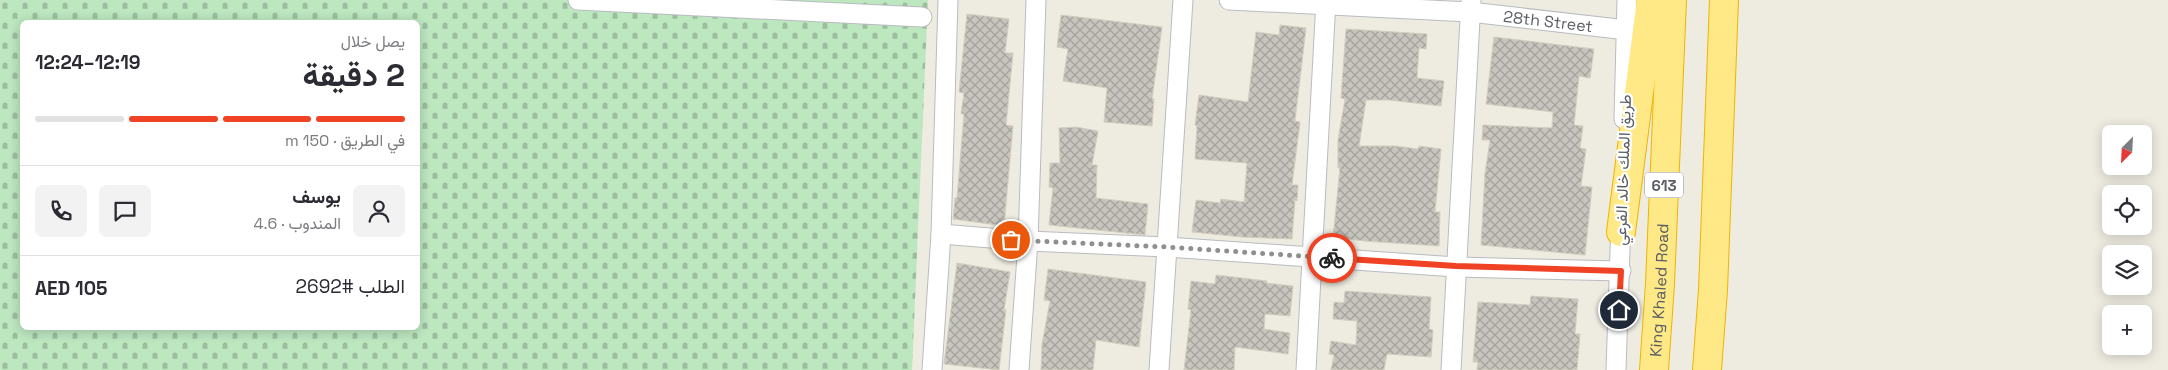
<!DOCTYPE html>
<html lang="ar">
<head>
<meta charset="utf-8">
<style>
	:root { --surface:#fff; --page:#f2f2f3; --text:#2b2b33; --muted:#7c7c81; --line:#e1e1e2; --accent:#f04224 }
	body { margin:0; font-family:"Space Grotesk",Vazirmatn,sans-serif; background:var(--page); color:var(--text); direction:rtl; height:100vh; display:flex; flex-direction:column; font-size:19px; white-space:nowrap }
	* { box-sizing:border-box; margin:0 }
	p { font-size:16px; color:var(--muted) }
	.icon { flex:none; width:28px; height:28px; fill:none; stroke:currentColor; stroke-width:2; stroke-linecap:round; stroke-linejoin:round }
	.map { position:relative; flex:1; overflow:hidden; direction:ltr }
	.side { position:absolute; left:20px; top:20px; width:400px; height:310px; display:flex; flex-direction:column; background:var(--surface); border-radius:8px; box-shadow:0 2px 12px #0003; direction:rtl }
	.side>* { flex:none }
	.needle { width:32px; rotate:204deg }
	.controls { position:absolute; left:2102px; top:125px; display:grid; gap:10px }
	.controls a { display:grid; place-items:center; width:50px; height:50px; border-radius:8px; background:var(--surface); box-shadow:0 2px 12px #0003; font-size:25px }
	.pin { position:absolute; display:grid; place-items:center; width:42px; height:42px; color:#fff; margin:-21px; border:2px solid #fff; border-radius:50%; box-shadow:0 1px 5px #0007 }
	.courier { position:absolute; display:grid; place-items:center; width:50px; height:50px; margin:-25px; border:4px solid #f04224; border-radius:50%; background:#fff; color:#222; box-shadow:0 1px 6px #0007 }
	.summary em { font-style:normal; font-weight:700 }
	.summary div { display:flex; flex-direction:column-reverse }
	.summary { display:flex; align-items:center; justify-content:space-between; height:85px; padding:0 15px }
	h1 { font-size:32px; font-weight:700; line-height:38px }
	.bar { display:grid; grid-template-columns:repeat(4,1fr); gap:8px 5px; align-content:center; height:60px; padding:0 15px }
	.bar i { height:6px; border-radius:4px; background:var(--line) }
	.bar .active { background:var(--accent) }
	.bar p { grid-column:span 4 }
	.line { display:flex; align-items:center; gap:12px; padding:0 15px; border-top:1px solid var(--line) }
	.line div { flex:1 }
	.round { display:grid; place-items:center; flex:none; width:52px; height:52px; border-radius:8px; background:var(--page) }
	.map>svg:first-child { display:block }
	.cemetery { fill:url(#cemetery-stones); fill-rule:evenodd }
	.building { fill:url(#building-cross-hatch); stroke:#d2cebf }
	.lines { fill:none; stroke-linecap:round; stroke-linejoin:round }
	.minor-casing { stroke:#b9bbc1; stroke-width:21 }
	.highway-casing { stroke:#efb400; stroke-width:30 }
	.minor { stroke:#fff; stroke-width:19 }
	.highway { stroke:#ffe987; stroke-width:28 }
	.done { stroke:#8e8f8f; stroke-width:5; stroke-dasharray:0 9 }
	.route { stroke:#f04224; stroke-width:6 }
	.labels { text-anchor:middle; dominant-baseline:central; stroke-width:4.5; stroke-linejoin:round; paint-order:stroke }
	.shield { fill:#fff; stroke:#8c8e92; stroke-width:1 }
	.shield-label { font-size:15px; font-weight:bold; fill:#5a5d63 }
	.street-label { font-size:16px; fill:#5a5d63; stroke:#fff }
</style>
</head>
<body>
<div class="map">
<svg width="2168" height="370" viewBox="0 0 2168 370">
	<defs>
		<pattern id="cemetery-stones" width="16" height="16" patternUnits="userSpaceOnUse" patternTransform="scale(1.25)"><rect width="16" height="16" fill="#bce7bf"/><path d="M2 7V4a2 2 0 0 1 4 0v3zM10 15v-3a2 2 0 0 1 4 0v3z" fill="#9cbe9f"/></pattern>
		<pattern id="building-cross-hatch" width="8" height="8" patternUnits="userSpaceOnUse" patternTransform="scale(1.25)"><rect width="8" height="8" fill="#c8c5be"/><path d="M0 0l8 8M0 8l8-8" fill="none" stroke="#a5a39e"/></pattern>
	</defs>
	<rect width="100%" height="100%" fill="#eeece1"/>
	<path class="cemetery" d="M0 0H928L912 370H0ZM22 22H418V328H22Z"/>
	<g class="building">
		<path d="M967 14 1009 19 1005 53H1013L1006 125 1013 126 1004 226 953 219 955 198H957L964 114H961L964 93 959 92Z"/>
		<path d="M1061 15 1162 27 1152 99H1154L1152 126 1104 122 1107 88 1063 81 1068 49 1057 47Z"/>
		<path d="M1280 25 1306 28 1295 121 1300 122 1292 185H1298L1297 201 1295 200 1292 239 1242 237 1192 232 1196 200 1220 203 1221 199 1244 202 1247 163 1195 159 1197 126 1195 125 1199 95 1248 102 1256 32 1279 35Z"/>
		<path d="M1346 29 1427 34 1426 49 1419 48 1417 78 1444 81 1441 106 1389 100H1366L1359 146H1395L1418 149 1419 146 1441 149 1435 212H1440L1439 246 1364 241 1333 237 1340 168H1338V140L1345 99 1341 98Z"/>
		<path d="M1494 37 1594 49 1590 78 1579 76 1574 125 1583 126 1580 148 1586 149 1581 186 1592 187 1585 255 1481 245 1485 173 1490 140H1482L1483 125 1552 128 1553 112 1486 104Z"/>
		<path d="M1076 127 1098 131 1092 165H1097L1096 198 1148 204 1145 235 1049 225 1053 188 1049 187 1050 163H1060L1059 128Z"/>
		<path d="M957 263 1010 272 1004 310H1006L999 370 944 364Z"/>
		<path d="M1048 269 1146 282 1139 347 1096 340 1093 370H1041L1042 344 1050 301 1044 300Z"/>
		<path d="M1216 275 1267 281 1266 283 1293 286 1290 316 1265 314 1264 329 1290 333 1288 354 1235 347 1234 370H1184L1191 310 1188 309 1191 281 1215 284Z"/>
		<path d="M1345 291 1431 297 1429 329 1433 330 1431 357 1387 354 1384 370H1331L1334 355 1329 354 1331 341 1356 345 1357 321 1333 319 1334 302 1344 303Z"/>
		<path d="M1531 296 1578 299 1575 334H1580L1577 370H1477L1478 362H1473L1478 302 1530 305Z"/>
	</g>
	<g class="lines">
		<defs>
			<g id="minor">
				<path d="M578 0 922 17"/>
				<path id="s1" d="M1229 0 1470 12 1627 30"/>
				<path d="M1624 119 1627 0"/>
				<path d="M941 234 1028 241 1167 247 1456 267 1621 271"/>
				<path d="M932 370 941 234 948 0"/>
				<path d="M1019 370 1028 241 1036 0"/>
				<path d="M1159 370 1183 0"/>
				<path d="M1306 370 1326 0"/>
				<path d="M1451 370 1471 1"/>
				<path d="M1616 370 1621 221"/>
			</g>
			<g id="highway">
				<path d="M1621 232 1651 0"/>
				<path id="s2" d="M1654 370 1660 284 1672 0"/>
				<path d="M1707 370 1713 290 1724 0"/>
			</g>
		</defs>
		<use href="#minor" class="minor-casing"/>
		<use href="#highway" class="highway-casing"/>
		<use href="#minor" class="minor"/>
		<use href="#highway" class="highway"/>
	</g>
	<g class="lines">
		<path class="done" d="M1011 240 1167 247 1332 258"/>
		<path class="route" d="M1332 258 1456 266 1621 271 1619 310"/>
	</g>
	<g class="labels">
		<rect class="shield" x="1645" y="172.5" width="38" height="25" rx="4"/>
		<g class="shield-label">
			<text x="1664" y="185">613</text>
		</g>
		<g class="street-label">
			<text stroke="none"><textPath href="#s1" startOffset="320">28th Street</textPath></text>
			<text transform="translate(1623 170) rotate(-88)">طريق الملك خالد الفرعي</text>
			<text stroke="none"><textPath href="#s2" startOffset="80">King Khaled Road</textPath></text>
		</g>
	</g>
</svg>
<div class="controls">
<a><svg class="needle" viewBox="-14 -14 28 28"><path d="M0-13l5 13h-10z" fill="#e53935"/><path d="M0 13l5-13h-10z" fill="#7c7c81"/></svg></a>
<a><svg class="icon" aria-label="locate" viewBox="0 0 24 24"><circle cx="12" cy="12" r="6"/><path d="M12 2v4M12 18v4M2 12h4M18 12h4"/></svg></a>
<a><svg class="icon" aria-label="layers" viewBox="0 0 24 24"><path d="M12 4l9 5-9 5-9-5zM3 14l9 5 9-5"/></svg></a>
<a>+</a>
</div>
<div class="pin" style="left:1011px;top:240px;background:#ea580c"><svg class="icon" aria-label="bag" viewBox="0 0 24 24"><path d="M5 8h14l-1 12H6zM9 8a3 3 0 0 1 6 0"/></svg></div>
<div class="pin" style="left:1619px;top:310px;background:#1f2937"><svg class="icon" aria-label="home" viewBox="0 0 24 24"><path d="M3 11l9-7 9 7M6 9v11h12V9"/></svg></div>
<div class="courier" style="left:1332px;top:258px"><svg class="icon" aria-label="bike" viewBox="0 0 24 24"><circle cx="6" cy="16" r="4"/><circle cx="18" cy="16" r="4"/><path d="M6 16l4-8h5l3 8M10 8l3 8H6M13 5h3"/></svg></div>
<section class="side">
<div class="summary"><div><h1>2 دقيقة</h1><p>يصل خلال</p></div><em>12:19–12:24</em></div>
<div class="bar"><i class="active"></i><i class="active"></i><i class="active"></i><i></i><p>في الطريق · 150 m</p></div>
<div class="line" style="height:90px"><a class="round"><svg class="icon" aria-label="person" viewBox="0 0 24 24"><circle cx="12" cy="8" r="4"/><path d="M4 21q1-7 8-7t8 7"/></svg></a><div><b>يوسف</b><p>المندوب · 4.6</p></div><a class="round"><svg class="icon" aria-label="chat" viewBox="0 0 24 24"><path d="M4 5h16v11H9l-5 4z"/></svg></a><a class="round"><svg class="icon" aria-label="phone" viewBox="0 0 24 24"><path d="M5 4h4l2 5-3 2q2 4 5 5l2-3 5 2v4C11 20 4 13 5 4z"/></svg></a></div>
<div class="line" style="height:65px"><div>الطلب #2692</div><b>AED 105</b></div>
</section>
</div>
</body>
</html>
